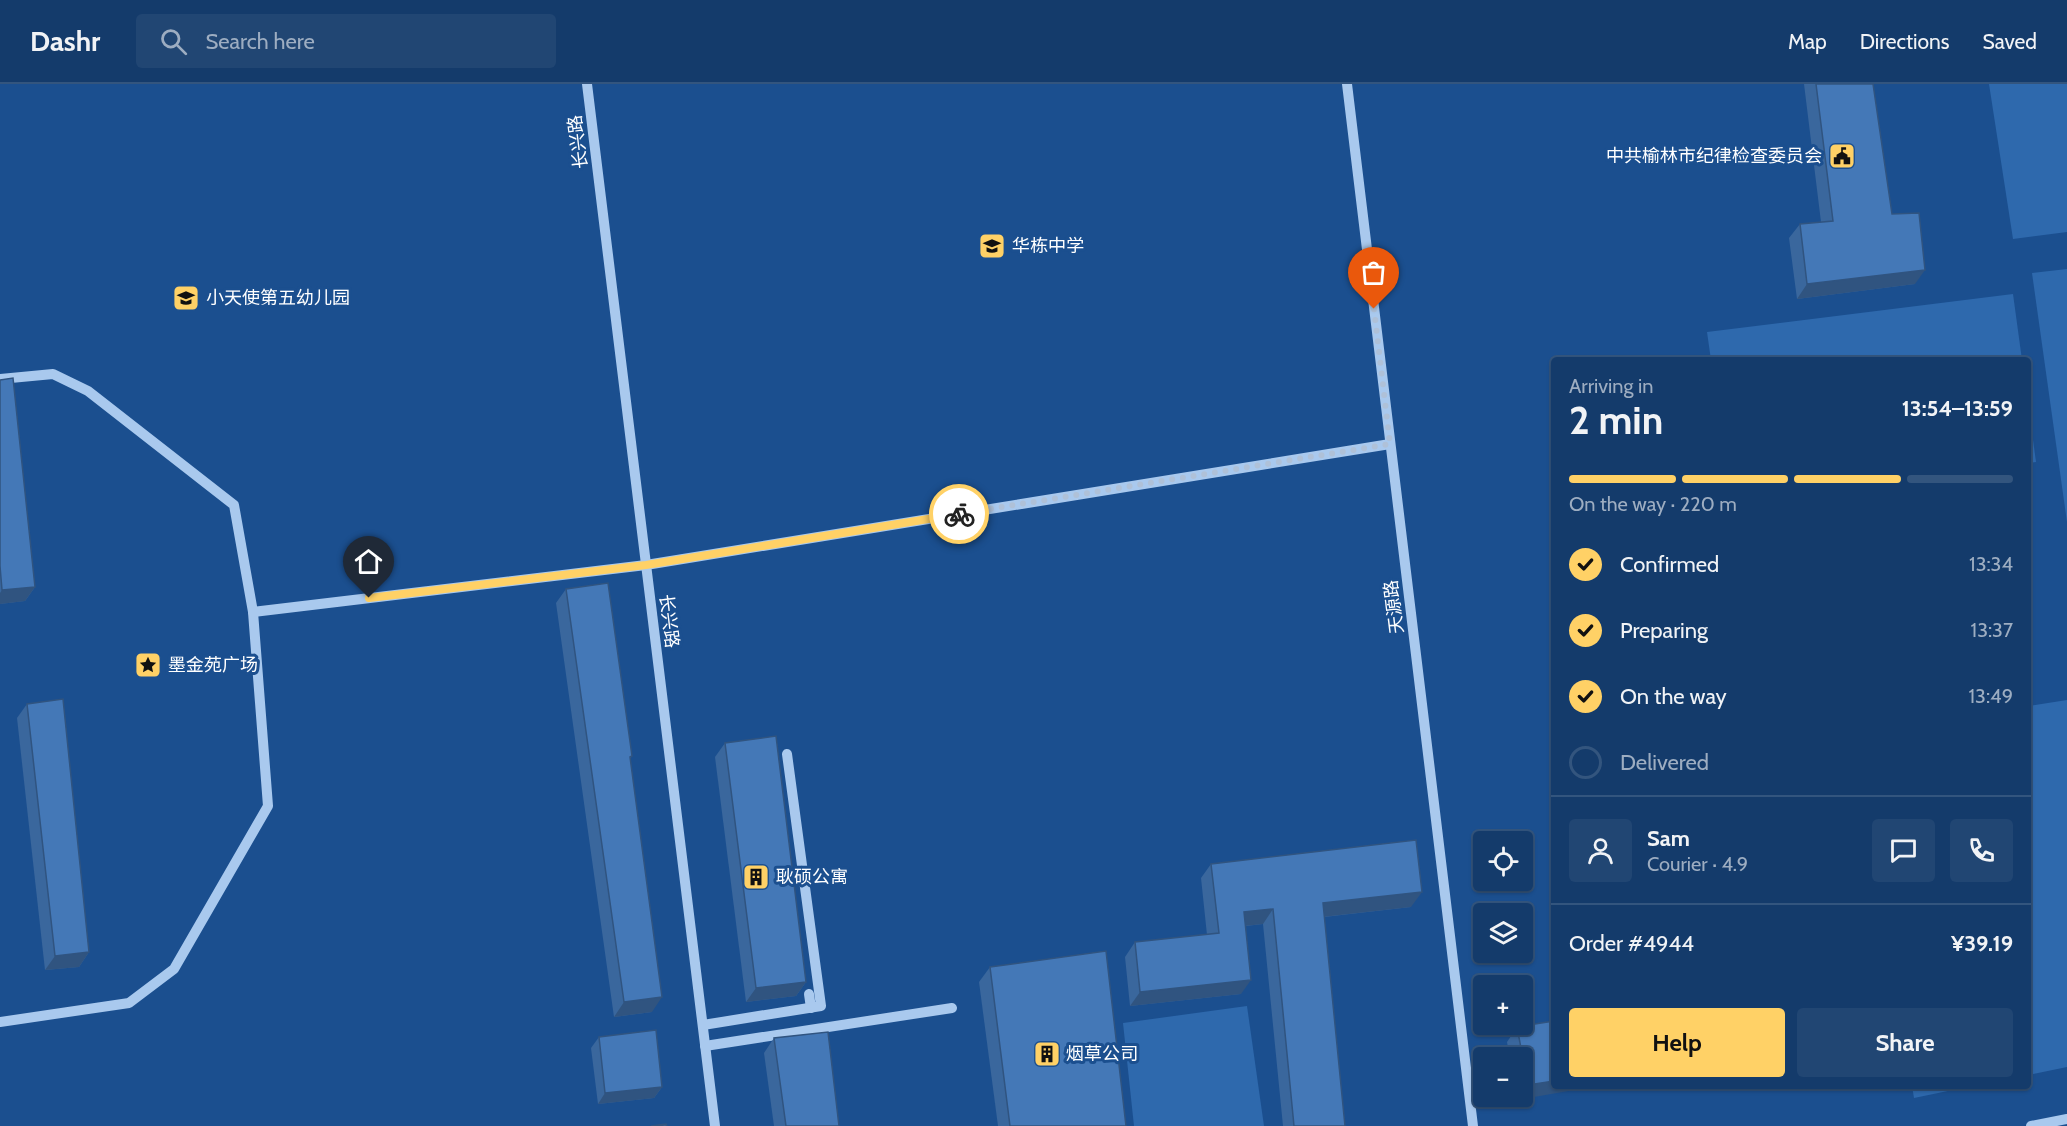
<!DOCTYPE html>
<html lang="en">
<head>
<meta charset="utf-8">
<style>
	:root { --surface:#143b6b; --page:#214673; --text:#f1f3f6; --muted:#9dadc1; --line:#33557e; --accent:#ffd166 }
	body { margin:0; font-family:Cabin,"Noto Sans SC",sans-serif; background:var(--page); color:var(--text); height:100vh; display:flex; flex-direction:column; font-size:22px; white-space:nowrap }
	* { box-sizing:border-box; margin:0 }
	p { font-size:20px; color:var(--muted) }
	.icon { flex:none; width:33px; height:33px; fill:none; stroke:currentColor; stroke-width:2; stroke-linecap:round; stroke-linejoin:round }
	.map { position:relative; flex:1; overflow:hidden }
	.drawer { position:absolute; left:1551px; top:273px; width:480px; height:732px; display:flex; flex-direction:column; background:var(--surface); border-radius:6px; box-shadow:0 2px 4px #0004,0 0 0 2px var(--line) }
	.drawer>* { flex:none }
	.controls { position:absolute; left:1473px; top:747px; display:grid; gap:12px }
	.controls a { display:grid; place-items:center; width:60px; height:60px; border-radius:6px; background:var(--surface); box-shadow:0 2px 4px #0004,0 0 0 2px var(--line); font-size:30px }
	.pin { position:absolute; display:grid; place-items:center; width:51px; height:51px; color:#fff; margin:-62px -26px; border-radius:50% 50% 50% 0; rotate:-45deg; box-shadow:0 0 6px #0007 }
	.pin .icon { rotate:45deg }
	.courier { position:absolute; display:grid; place-items:center; width:60px; height:60px; margin:-30px; border:4px solid #ffd166; border-radius:50%; background:#fff; color:#222; box-shadow:0 2px 8px #0007 }
	.overview em { font-style:normal; font-weight:800 }
	.overview div { display:flex; flex-direction:column-reverse }
	.overview { display:flex; align-items:center; justify-content:space-between; height:102px; padding:0 18px }
	h1 { font-size:39px; font-weight:800; line-height:45px }
	.bar { display:grid; grid-template-columns:repeat(4,1fr); gap:9px 6px; align-content:center; height:72px; padding:0 18px }
	.bar i { height:8px; border-radius:4px; background:var(--line) }
	.bar .current { background:var(--accent) }
	.bar p { grid-column:span 4 }
	.line { display:flex; align-items:center; gap:15px; padding:0 18px; border-top:2px solid var(--line) }
	.line div { flex:1 }
	.round { display:grid; place-items:center; flex:none; width:63px; height:63px; border-radius:6px; background:var(--page) }
	ol { padding:0 18px; list-style:none }
	li { display:flex; align-items:center; gap:18px; height:66px }
	li p { margin-inline-start:auto }
	li .icon { padding:6px; border-radius:50%; background:var(--accent); color:#111; stroke-width:4 }
	li:last-child { color:var(--muted) }
	li i { width:33px; height:33px; border:3px solid var(--line); border-radius:50% }
	.primary-button { display:flex; gap:12px; margin-top:auto; padding:12px 18px }
	.primary-button a { flex:1; height:69px; border-radius:6px; background:var(--accent); color:#111; font-size:24px; font-weight:800; line-height:69px; text-align:center }
	.primary-button a+a { background:var(--page); color:var(--text) }
	header { display:flex; align-items:center; gap:36px; box-sizing:border-box; height:84px; padding:0 30px; background:var(--surface); border-bottom:2px solid var(--line) }
	header strong { font-size:28px }
	nav { display:flex; gap:33px; margin-inline-start:auto; font-size:21px }
	.search { width:420px; height:54px; background:var(--page); display:flex; align-items:center; gap:15px; box-sizing:border-box; padding:0 21px; border-radius:6px; color:var(--muted); font-size:22px }
	.map>svg:first-child { display:block }
	.green { fill:#2e69ad }
	.lines { fill:none; stroke-linecap:round; stroke-linejoin:round }
	.minor { stroke:#a9c9ee; stroke-width:10 }
	.wall { fill:#3a679d }
	.shaded-wall { fill:#305480 }
	.building { fill:#4478b7; stroke:#305480; stroke-width:1.5 }
	.done { stroke:#afc1d8; stroke-width:6; stroke-dasharray:0 10.8 }
	.route { stroke:#ffd166; stroke-width:8 }
	.labels { text-anchor:middle; dominant-baseline:central; stroke-width:6; stroke-linejoin:round; paint-order:stroke }
	.street-label { font-size:18px; fill:#fff; stroke:#1b4f8f }
	.poi-label { font-size:18px; fill:#fff; stroke:#1b4f8f; text-anchor:start }
</style>
</head>
<body>
<header>
<strong>Dashr</strong>
<div class="search"><svg class="icon" aria-label="search" viewBox="0 0 24 24"><circle cx="10" cy="10" r="6"/><path d="M15 15l6 6"/></svg>Search here</div>
<nav><a>Map</a><a>Directions</a><a>Saved</a></nav>
</header>
<div class="map">
<svg width="2067" height="1042" viewBox="0 0 2067 1042">
	<rect width="100%" height="100%" fill="#1b4f8f"/>
	<g class="green">
		<path d="M1989 0H2067V148L2013 155Z"/>
		<path d="M2067 185V438L2032 189Z"/>
		<path d="M2013 210 2022 276H1711L1707 248Z"/>
		<path d="M2028 319 2036 378 2028 379Z"/>
		<path d="M2067 616V983L2028 991V622Z"/>
		<path d="M1247 922 1264 1042H1134L1123 939Z"/>
		<path d="M1912 1002H1972L1914 1014Z"/>
	</g>
	<g class="lines">
		<g class="minor">
			<path d="M587 0 715 1042"/>
			<path d="M1347 0 1473 1042"/>
			<path d="M0 295 53 290 88 307 234 421 253 528 268 722 174 885 129 919 0 938"/>
			<path d="M253 528 646 481 1390 360"/>
			<path d="M809 910 811 924"/>
			<path d="M703 941 821 922 787 670"/>
			<path d="M705 962 952 924"/>
			<path d="M2031 1042 2067 1035"/>
		</g>
	</g>
	<g class="wall">
		<path d="M1804 0H1873L1892 130 1915 200 1797 215 1789 154 1800 140 1821 138Z"/>
		<path d="M0 296 35 503 25 517 0 520Z"/>
		<path d="M566 505 632 672 630 675 652 928 614 933 556 519Z"/>
		<path d="M27 620 89 868 79 883 45 886 17 634Z"/>
		<path d="M725 659 806 898 796 912 746 918 715 673Z"/>
		<path d="M1211 780 1411 823 1324 833 1345 1042H1283L1263 840 1246 842 1241 910 1130 922 1125 873 1135 858 1207 851 1201 794Z"/>
		<path d="M990 883 1126 1042H998L979 898Z"/>
		<path d="M1517 943 1554 1002 1517 1016V1012H1522V974H1510L1507 958Z"/>
		<path d="M599 953 662 1003 654 1014 598 1020 591 964Z"/>
		<path d="M774 954 839 1042H774L764 969Z"/>
	</g>
	<g class="shaded-wall">
		<path d="M1925 186 1915 200 1797 215 1807 200Z"/>
		<path d="M35 503 25 517 0 520V509L2 506Z"/>
		<path d="M1422 808 1411 823 1313 834 1323 819Z"/>
		<path d="M1273 825 1263 840 1234 843 1244 828Z"/>
		<path d="M89 868 79 883 45 886 55 872Z"/>
		<path d="M1251 896 1241 910 1130 922 1140 908Z"/>
		<path d="M806 898 796 912 746 918 756 904Z"/>
		<path d="M662 913 652 928 614 933 624 918Z"/>
		<path d="M1554 997V1002H1597L1517 1016 1520 1012H1522V1009L1528 1001Z"/>
		<path d="M662 1003 654 1014 598 1020 605 1009Z"/>
	</g>
	<g class="building">
		<path d="M1816 0H1873L1892 130 1919 129 1925 186 1807 200 1800 140 1833 137Z"/>
		<path d="M13 294 35 503 2 506 0 482V296Z"/>
		<path d="M608 499 632 672 630 673 662 913 624 918 566 505Z"/>
		<path d="M63 615 89 868 55 872 27 620Z"/>
		<path d="M776 652 806 898 756 904 725 659Z"/>
		<path d="M1416 756 1422 808 1323 819 1345 1042H1294L1273 825 1244 828 1251 896 1140 908 1135 858 1219 849 1211 780Z"/>
		<path d="M1106 867 1126 1042H1010L990 883Z"/>
		<path d="M1554 937V997L1528 1001 1517 943Z"/>
		<path d="M656 946 662 1003 605 1009 599 953Z"/>
		<path d="M828 948 839 1042H786L774 954Z"/>
		<path d="M666 1040 667 1042H651Z"/>
	</g>
	<g class="lines">
		<path class="done" d="M959 430 1390 360 1374 225"/>
		<path class="route" d="M369 514 646 481 959 430"/>
	</g>
	<defs>
		<symbol id="civic-square" viewBox="-11 -11 22 22"><rect x="-9" y="-9" width="18" height="18" rx="4" fill="#ffd166" stroke="#1b4f8f"/><path d="M-.6-6.5H3V-4.5H.6V-3L4-1V1h2V6H-6V1h2V-1L-.6-3ZM-1.2 2.5V6h2.4V2.5Z" fill="#111"/></symbol>
		<symbol id="school-square" viewBox="-11 -11 22 22"><rect x="-9" y="-9" width="18" height="18" rx="4" fill="#ffd166" stroke="#1b4f8f"/><path d="M0-5L7-2L0 1L-7-2ZM-4 1L0 2.5L4 1V4Q0 6-4 4Z" fill="#111"/></symbol>
		<symbol id="sight-square" viewBox="-11 -11 22 22"><rect x="-9" y="-9" width="18" height="18" rx="4" fill="#ffd166" stroke="#1b4f8f"/><path d="M0-6L1.8-2.2L6-1.7L2.9 1.2L3.7 5.4L0 3.3L-3.7 5.4L-2.9 1.2L-6-1.7L-1.8-2.2Z" fill="#111"/></symbol>
		<symbol id="building-square" viewBox="-11 -11 22 22"><rect x="-9" y="-9" width="18" height="18" rx="4" fill="#ffd166" stroke="#1b4f8f"/><path d="M-4-6H4V6H1V3H-1V6H-4ZM-2.5-4.3h1.7v1.8h-1.7ZM.8-4.3h1.7v1.8H.8ZM-2.5-1h1.7V.8h-1.7ZM.8-1h1.7V.8H.8Z" fill="#111"/></symbol>
	</defs>
	<g fill-rule="evenodd">
		<use href="#civic-square" x="1827" y="57" width="30" height="30"/>
		<use href="#school-square" x="977" y="147" width="30" height="30"/>
		<use href="#school-square" x="171" y="199" width="30" height="30"/>
		<use href="#sight-square" x="133" y="566" width="30" height="30"/>
		<use href="#building-square" x="741" y="778" width="30" height="30"/>
		<use href="#building-square" x="1032" y="955" width="30" height="30"/>
	</g>
	<g class="labels">
		<g class="street-label">
			<text transform="translate(578 58) rotate(-97)">长兴路</text>
			<text transform="translate(1394 523) rotate(-97)">天源路</text>
			<text transform="translate(669 537) rotate(83)">长兴路</text>
		</g>
		<g class="poi-label">
			<text x="1822" y="72" text-anchor="end">中共榆林市纪律检查委员会</text>
			<text x="1012" y="162">华栋中学</text>
			<text x="206" y="214">小天使第五幼儿园</text>
			<text x="168" y="581">墨金苑广场</text>
			<text x="776" y="793">耿硕公寓</text>
			<text x="1066" y="970">烟草公司</text>
		</g>
	</g>
</svg>
<div class="controls">
<a><svg class="icon" aria-label="locate" viewBox="0 0 24 24"><circle cx="12" cy="12" r="6"/><path d="M12 2v4M12 18v4M2 12h4M18 12h4"/></svg></a>
<a><svg class="icon" aria-label="layers" viewBox="0 0 24 24"><path d="M12 4l9 5-9 5-9-5zM3 14l9 5 9-5"/></svg></a>
<a>+</a>
<a>−</a>
</div>
<div class="pin" style="left:1374px;top:225px;background:#ea580c"><svg class="icon" aria-label="bag" viewBox="0 0 24 24"><path d="M5 8h14l-1 12H6zM9 8a3 3 0 0 1 6 0"/></svg></div>
<div class="pin" style="left:369px;top:514px;background:#1f2937"><svg class="icon" aria-label="home" viewBox="0 0 24 24"><path d="M3 11l9-7 9 7M6 9v11h12V9"/></svg></div>
<div class="courier" style="left:959px;top:430px"><svg class="icon" aria-label="bike" viewBox="0 0 24 24"><circle cx="6" cy="16" r="4"/><circle cx="18" cy="16" r="4"/><path d="M6 16l4-8h5l3 8M10 8l3 8H6M13 5h3"/></svg></div>
<section class="drawer">
<div class="overview"><div><h1>2 min</h1><p>Arriving in</p></div><em>13:54–13:59</em></div>
<div class="bar"><i class="current"></i><i class="current"></i><i class="current"></i><i></i><p>On the way · 220 m</p></div>
<ol>
<li><svg class="icon" aria-label="check" viewBox="0 0 24 24"><path d="M5 12l5 5 9-10"/></svg>Confirmed<p>13:34</p></li>
<li><svg class="icon" aria-label="check" viewBox="0 0 24 24"><path d="M5 12l5 5 9-10"/></svg>Preparing<p>13:37</p></li>
<li><svg class="icon" aria-label="check" viewBox="0 0 24 24"><path d="M5 12l5 5 9-10"/></svg>On the way<p>13:49</p></li>
<li><i></i>Delivered</li>
</ol>
<div class="line" style="height:108px"><a class="round"><svg class="icon" aria-label="person" viewBox="0 0 24 24"><circle cx="12" cy="8" r="4"/><path d="M4 21q1-7 8-7t8 7"/></svg></a><div><b>Sam</b><p>Courier · 4.9</p></div><a class="round"><svg class="icon" aria-label="chat" viewBox="0 0 24 24"><path d="M4 5h16v11H9l-5 4z"/></svg></a><a class="round"><svg class="icon" aria-label="phone" viewBox="0 0 24 24"><path d="M5 4h4l2 5-3 2q2 4 5 5l2-3 5 2v4C11 20 4 13 5 4z"/></svg></a></div>
<div class="line" style="height:78px"><div>Order #4944</div><b>¥39.19</b></div>
<div class="primary-button"><a>Help</a><a>Share</a></div>
</section>
</div>
</body>
</html>
